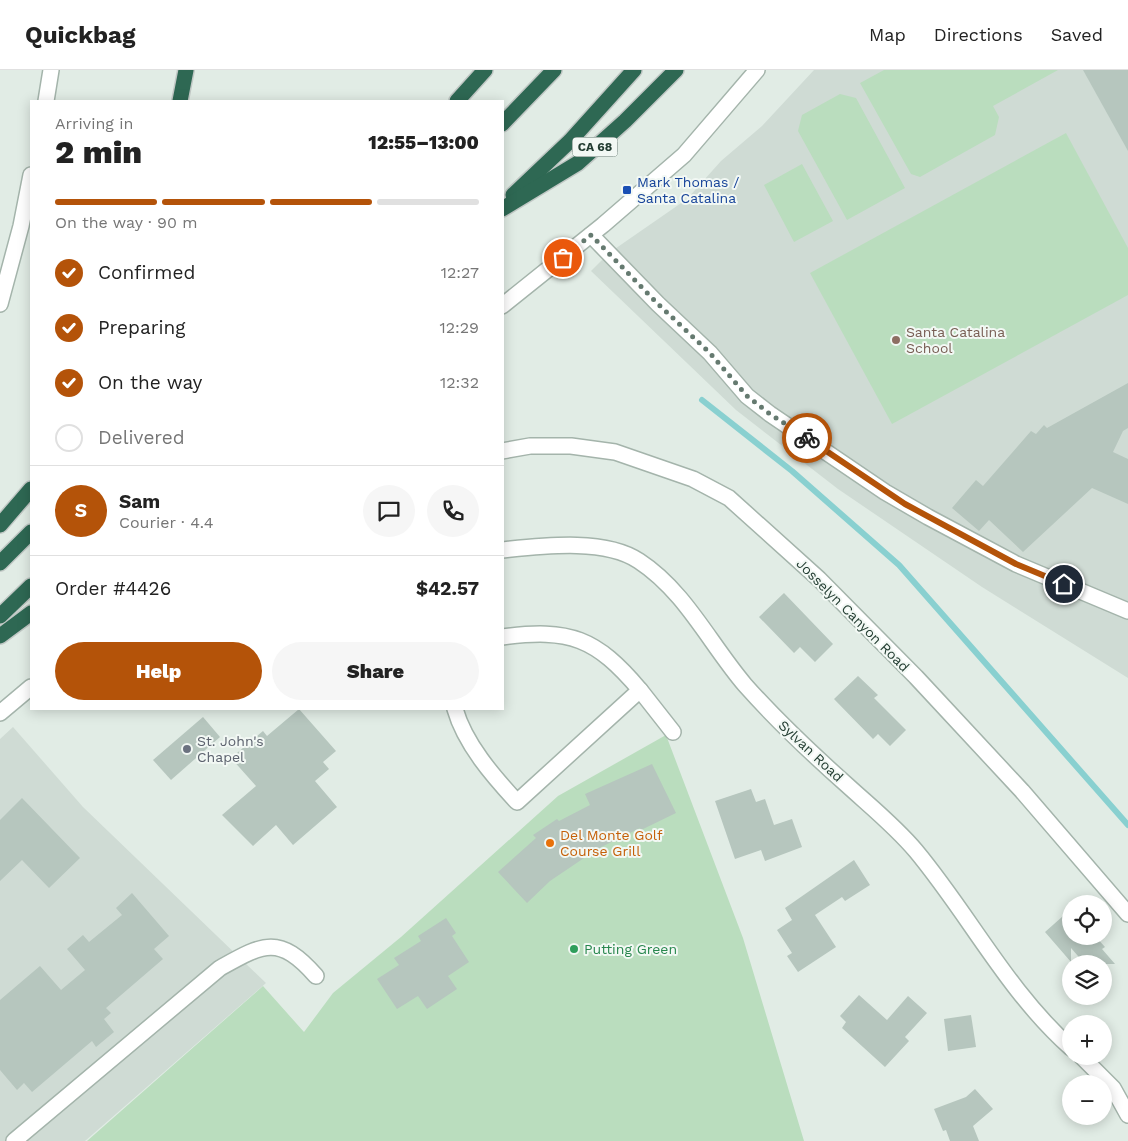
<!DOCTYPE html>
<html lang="en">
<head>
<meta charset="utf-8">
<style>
	:root { --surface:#fff; --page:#f6f6f6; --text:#222; --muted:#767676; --line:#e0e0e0; --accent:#b45309 }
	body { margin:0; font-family:"Work Sans",sans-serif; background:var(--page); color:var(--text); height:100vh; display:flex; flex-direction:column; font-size:19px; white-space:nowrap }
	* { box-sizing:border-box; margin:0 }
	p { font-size:16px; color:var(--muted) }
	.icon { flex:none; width:28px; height:28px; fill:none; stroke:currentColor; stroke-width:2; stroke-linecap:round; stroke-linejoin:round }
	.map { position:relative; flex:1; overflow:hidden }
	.sheet { position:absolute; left:30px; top:30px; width:474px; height:610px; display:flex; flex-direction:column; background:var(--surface); border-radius:0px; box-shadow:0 2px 12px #0003 }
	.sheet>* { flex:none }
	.tools { position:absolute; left:1062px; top:825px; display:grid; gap:10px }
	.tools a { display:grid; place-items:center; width:50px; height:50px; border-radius:50%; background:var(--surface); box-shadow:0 2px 12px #0003; font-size:25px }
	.pin { position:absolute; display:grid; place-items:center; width:42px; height:42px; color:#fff; margin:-21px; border:2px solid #fff; border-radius:50%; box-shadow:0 1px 5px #0007 }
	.courier { position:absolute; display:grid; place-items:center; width:50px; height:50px; margin:-25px; border:4px solid #b45309; border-radius:50%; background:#fff; color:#222; box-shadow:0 1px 6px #0007 }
	.overview em { font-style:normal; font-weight:800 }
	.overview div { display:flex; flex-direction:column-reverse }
	.overview { display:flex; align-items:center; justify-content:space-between; height:85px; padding:0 25px }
	h1 { font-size:32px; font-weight:800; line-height:38px }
	.bar { display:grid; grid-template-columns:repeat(4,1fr); gap:8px 5px; align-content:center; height:60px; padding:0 25px }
	.bar i { height:6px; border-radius:4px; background:var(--line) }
	.bar .current { background:var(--accent) }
	.bar p { grid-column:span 4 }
	.line { display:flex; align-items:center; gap:12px; padding:0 25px; border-top:1px solid var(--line) }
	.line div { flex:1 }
	.round { display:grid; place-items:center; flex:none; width:52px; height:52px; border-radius:26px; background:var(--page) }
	ol { padding:0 25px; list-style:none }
	li { display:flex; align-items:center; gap:15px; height:55px }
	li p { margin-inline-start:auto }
	li .icon { padding:5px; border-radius:50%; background:var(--accent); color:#fff; stroke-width:4 }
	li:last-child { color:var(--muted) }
	li i { width:28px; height:28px; border:2px solid var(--line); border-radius:50% }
	.button { display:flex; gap:10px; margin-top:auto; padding:10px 25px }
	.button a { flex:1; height:58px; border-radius:30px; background:var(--accent); color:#fff; font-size:20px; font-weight:800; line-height:58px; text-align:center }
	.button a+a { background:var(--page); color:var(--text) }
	header { display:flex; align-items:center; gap:30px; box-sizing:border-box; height:70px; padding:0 25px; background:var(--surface); border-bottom:1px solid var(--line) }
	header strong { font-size:24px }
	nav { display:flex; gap:28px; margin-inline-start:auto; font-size:18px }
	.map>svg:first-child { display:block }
	.built { fill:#cfdbd4 }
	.green { fill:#baddbe }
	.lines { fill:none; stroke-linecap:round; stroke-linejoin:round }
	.stream { stroke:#89d0d0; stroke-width:6 }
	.building { fill:#b6c6be }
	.minor-casing { stroke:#a4b4ab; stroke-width:18 }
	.highway-casing { stroke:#c1c8c5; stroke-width:18 }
	.minor { stroke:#fff; stroke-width:15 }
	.highway { stroke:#2e6853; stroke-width:15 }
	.done { stroke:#657a70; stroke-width:5; stroke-dasharray:0 9 }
	.route { stroke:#b45309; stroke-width:6 }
	.transit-dot { fill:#1a4fb4; stroke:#f2f8f4; stroke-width:2 }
	.education-dot { fill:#8d6e63; stroke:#f2f8f4; stroke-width:2 }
	.worship-dot { fill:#6b7280; stroke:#f2f8f4; stroke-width:2 }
	.food-dot { fill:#e8710a; stroke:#f2f8f4; stroke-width:2 }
	.leisure-dot { fill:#2e9e5b; stroke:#f2f8f4; stroke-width:2 }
	.labels { text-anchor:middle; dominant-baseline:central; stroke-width:4; stroke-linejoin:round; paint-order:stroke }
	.shield { fill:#f2f8f4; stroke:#60746c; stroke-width:1 }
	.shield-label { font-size:12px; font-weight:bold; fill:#223c31 }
	.transit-label { font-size:14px; fill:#164399; stroke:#f2f8f4; text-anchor:start }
	.education-label { font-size:14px; fill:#785e54; stroke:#f2f8f4; text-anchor:start }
	.street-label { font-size:14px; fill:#223c31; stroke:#f2f8f4 }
	.worship-label { font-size:14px; fill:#5b616d; stroke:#f2f8f4; text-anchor:start }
	.food-label { font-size:14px; fill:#c56008; stroke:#f2f8f4; text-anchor:start }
	.leisure-label { font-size:14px; fill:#27864d; stroke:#f2f8f4; text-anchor:start }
</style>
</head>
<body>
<header>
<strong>Quickbag</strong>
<nav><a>Map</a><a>Directions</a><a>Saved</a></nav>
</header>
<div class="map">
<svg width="1128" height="1071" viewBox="0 0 1128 1071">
	<rect width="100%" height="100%" fill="#e1ece5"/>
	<g class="built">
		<path d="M814 0H1128V608L982 517 838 419 736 340 591 201 609 183 687 129 721 91 762 56Z"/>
		<path d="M13 657 83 737 266 913 85 1071H0V669Z"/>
	</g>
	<g class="green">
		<path d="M884 0H1058L993 36 999 47 995 65 920 107 911 104 860 13Z"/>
		<path d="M840 24 856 28 905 118 847 150 798 61 802 45Z"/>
		<path d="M1066 63 1128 178V225L892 354 810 203Z"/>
		<path d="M802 94 833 151 794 172 764 115Z"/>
		<path d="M666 665 743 868 804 1071H87L263 916 304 962 333 923 401 867 558 726Z"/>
	</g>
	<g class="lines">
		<path class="stream" d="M702 330 792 401 899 495 1128 755"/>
	</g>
	<g class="building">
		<path d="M1083 0H1128V81Z"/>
		<path d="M1128 313V358L1123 361 1113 382 1128 389V434L1092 418 1023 482 989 450 979 461 952 438 976 410 983 416 1031 361 1036 364 1044 355 1047 358Z"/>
		<path d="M784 523 833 574 815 592 800 577 794 583 759 547Z"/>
		<path d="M858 606 878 625 874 628 906 660 890 676 878 664 873 669 834 629Z"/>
		<path d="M299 639 336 681 323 692 329 699 315 711 337 737 293 775 276 755 253 776 222 745 256 716 231 688 263 661 267 666Z"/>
		<path d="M203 647 220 667 171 710 153 690Z"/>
		<path d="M652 694 676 743 641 760 640 758 583 786 584 788 550 811 527 833 498 802 536 768 533 765 557 749 559 751 590 735 585 724Z"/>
		<path d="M751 719 756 732 765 729 774 755 792 749 802 777 765 791 761 780 735 789 715 731Z"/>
		<path d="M22 728 80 788 49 818 22 790 0 811V750Z"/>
		<path d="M854 790 870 815 845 831 842 827 815 845 836 877 798 902 787 886 792 883 777 860 792 850 785 838Z"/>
		<path d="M132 823 169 866 154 879 163 889 106 938 111 943 104 949 114 962 96 977 92 971 32 1022 24 1013 17 1020 0 1000V930L40 896 61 920 85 900 67 879 83 865 89 872 122 845 116 838Z"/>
		<path d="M1071 839V866H1095L1105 877 1102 879 1115 894H1085L1071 878V892L1045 862Z"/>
		<path d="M446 848 456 863 452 866 469 892 448 906 457 919 427 939 418 926 397 939 377 909 399 895 394 888 421 871 418 866Z"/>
		<path d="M859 925 887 950 908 926 927 943 905 967 909 971 885 997 842 958 846 952 840 946Z"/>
		<path d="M971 945 976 977 948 981 944 949Z"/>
		<path d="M975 1019 993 1039 973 1056 979 1071H950L946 1060 943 1061 934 1039 966 1027Z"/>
	</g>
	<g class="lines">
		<defs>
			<g id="minor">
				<path d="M46 31 51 0"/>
				<path d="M591 165 658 234 710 283 747 326 770 344 885 422 928 447 1016 494 1128 541"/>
				<path d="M0 234 21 156 31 105"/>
				<path d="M502 236 603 155 684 85 757 0"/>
				<path d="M502 381 530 376H571L615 382 693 409 729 428 819 509 916 607 1022 721 1128 844"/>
				<path d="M502 480C542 476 605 468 639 491 685 521 710 574 745 615 777 651 811 683 847 715 870 736 896 757 916 781 970 846 1008 922 1071 978"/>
				<path d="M640 620 673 662"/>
				<path d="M455 639C465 674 493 706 517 732L640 620C596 568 570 558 502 567"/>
				<path d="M0 643 31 617"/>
				<path d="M1081 986 1113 1018 1128 1045"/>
				<path d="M14 1071 220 898C263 874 279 864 316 906"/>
			</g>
			<g id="highway">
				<path d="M180 31 186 0"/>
				<path d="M457 31 485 0"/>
				<path d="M502 54 554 0"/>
				<path d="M513 125 570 71 634 0"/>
				<path d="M502 139 578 93 625 51 676 0"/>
				<path d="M0 455 31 419"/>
				<path d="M0 493 31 462"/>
				<path d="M0 546 31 516"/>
				<path d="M0 566 31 543"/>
			</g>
		</defs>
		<use href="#minor" class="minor-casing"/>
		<use href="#highway" class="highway-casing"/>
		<use href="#minor" class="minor"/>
		<use href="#highway" class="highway"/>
	</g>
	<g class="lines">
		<path class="done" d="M563 188 591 165 658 234 710 283 747 326 770 344 807 368"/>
		<path class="route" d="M807 368 905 434 1016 494 1064 514"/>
	</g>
	<rect class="transit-dot" x="622" y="115" width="10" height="10" rx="2.5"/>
	<circle class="education-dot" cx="896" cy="270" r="5"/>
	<circle class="worship-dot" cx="187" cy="679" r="5"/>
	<circle class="food-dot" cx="550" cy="773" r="5"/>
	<circle class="leisure-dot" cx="574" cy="879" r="5"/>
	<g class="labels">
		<rect class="shield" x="572.5" y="67.5" width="45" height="19" rx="4"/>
		<g class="shield-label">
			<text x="595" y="77">CA 68</text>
		</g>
		<g class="transit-label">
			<text x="637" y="112">Mark Thomas /<tspan x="637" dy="16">Santa Catalina</tspan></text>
		</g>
		<g class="education-label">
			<text x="906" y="262">Santa Catalina<tspan x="906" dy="16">School</tspan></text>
		</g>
		<g class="street-label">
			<text transform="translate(853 545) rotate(45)">Josselyn Canyon Road</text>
			<text transform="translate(811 681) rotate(43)">Sylvan Road</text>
		</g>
		<g class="worship-label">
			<text x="197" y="671">St. John's<tspan x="197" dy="16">Chapel</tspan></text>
		</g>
		<g class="food-label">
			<text x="560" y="765">Del Monte Golf<tspan x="560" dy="16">Course Grill</tspan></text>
		</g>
		<g class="leisure-label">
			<text x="584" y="879">Putting Green</text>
		</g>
	</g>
</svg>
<div class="tools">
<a><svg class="icon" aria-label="locate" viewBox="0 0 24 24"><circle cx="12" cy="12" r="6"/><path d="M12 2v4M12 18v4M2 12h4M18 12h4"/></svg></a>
<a><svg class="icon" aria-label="layers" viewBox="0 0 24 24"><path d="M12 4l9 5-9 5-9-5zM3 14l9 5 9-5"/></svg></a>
<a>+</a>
<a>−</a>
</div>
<div class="pin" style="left:563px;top:188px;background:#ea580c"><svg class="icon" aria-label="bag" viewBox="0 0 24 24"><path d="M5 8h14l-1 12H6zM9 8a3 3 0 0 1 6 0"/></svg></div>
<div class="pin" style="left:1064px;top:514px;background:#1f2937"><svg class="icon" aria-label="home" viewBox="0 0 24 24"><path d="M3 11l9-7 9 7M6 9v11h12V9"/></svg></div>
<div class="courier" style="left:807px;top:368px"><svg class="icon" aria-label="bike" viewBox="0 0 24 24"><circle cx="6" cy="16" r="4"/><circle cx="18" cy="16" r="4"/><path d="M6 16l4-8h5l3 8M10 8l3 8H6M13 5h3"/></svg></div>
<section class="sheet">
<div class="overview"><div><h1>2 min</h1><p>Arriving in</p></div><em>12:55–13:00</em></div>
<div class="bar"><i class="current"></i><i class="current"></i><i class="current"></i><i></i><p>On the way · 90 m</p></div>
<ol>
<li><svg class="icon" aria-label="check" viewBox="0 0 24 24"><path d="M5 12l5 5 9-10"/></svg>Confirmed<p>12:27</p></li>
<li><svg class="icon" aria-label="check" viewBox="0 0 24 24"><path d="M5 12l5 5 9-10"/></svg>Preparing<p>12:29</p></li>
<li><svg class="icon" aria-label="check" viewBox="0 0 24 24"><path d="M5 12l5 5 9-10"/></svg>On the way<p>12:32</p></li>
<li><i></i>Delivered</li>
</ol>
<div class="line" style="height:90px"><b class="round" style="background:var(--accent);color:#fff">S</b><div><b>Sam</b><p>Courier · 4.4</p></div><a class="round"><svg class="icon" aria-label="chat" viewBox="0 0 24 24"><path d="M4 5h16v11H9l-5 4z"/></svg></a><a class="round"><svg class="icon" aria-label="phone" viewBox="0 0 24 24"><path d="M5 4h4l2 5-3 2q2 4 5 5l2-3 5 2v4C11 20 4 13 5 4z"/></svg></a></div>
<div class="line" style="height:65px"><div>Order #4426</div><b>$42.57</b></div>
<div class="button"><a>Help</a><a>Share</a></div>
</section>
</div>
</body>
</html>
